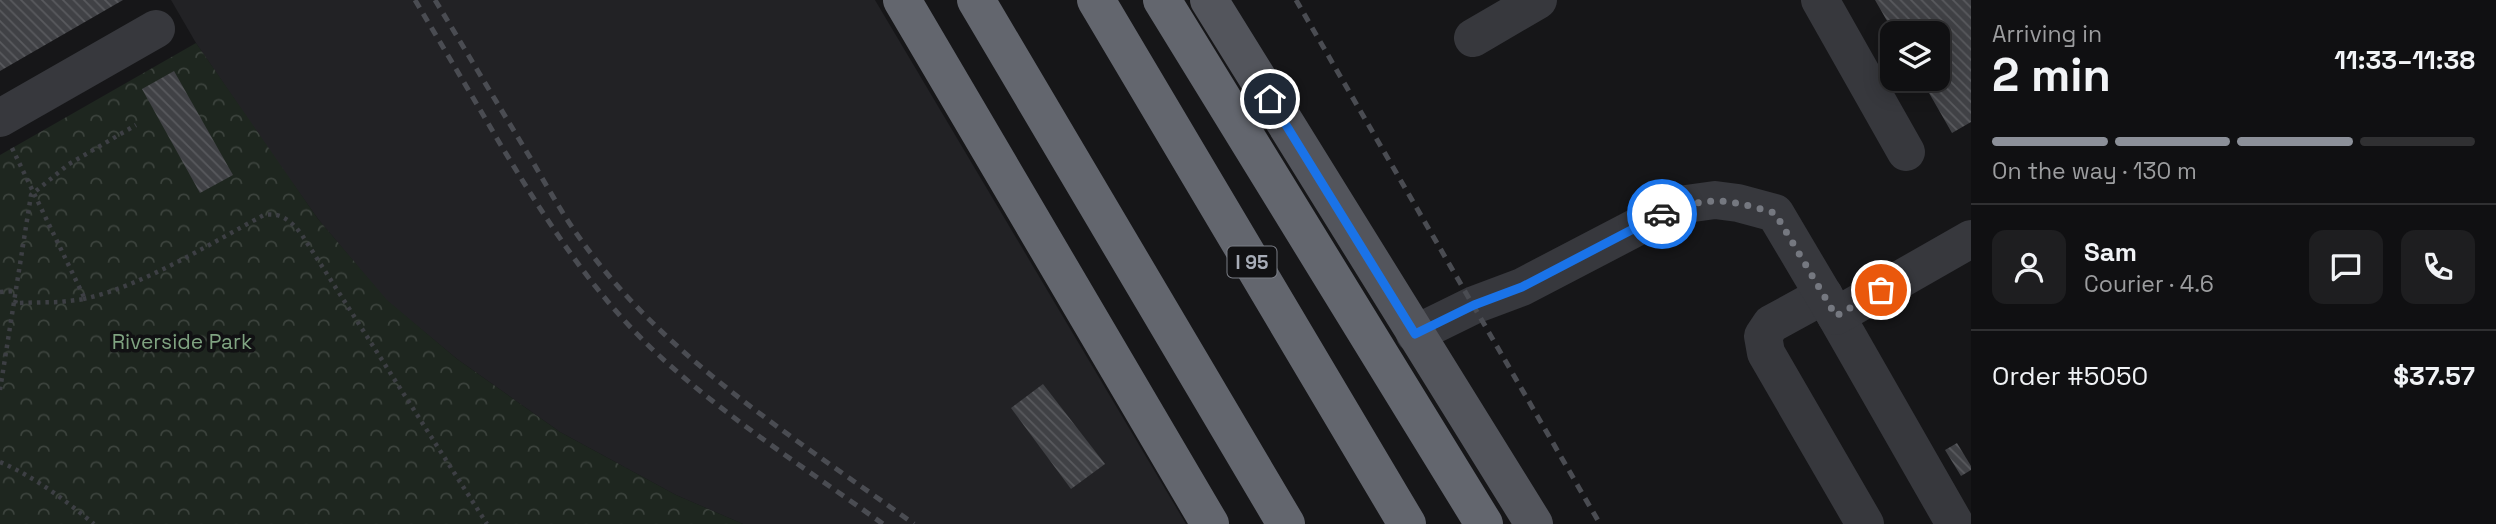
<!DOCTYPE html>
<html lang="en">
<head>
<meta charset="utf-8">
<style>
	:root { --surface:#101012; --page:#1e1e20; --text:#f1f3f6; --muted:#9c9d9f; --line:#303032; --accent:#8c9099 }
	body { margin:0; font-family:"Space Grotesk",sans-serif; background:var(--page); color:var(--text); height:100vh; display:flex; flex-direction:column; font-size:26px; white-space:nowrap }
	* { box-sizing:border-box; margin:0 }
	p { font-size:23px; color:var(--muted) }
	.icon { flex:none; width:38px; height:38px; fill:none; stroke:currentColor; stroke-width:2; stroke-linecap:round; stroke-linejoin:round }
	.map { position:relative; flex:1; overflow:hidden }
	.details { display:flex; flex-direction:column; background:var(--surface); width:525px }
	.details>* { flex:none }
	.buttons { position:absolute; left:1880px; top:21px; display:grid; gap:14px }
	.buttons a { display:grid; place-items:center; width:70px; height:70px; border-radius:14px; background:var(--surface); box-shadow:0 4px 18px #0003,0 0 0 2px var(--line); font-size:35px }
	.pin { position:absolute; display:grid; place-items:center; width:60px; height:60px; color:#fff; margin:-30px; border:4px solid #fff; border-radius:50%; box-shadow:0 2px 7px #0007 }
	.courier { position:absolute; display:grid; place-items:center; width:70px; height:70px; margin:-35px; border:5px solid #1a73e8; border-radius:50%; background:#fff; color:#222; box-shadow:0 2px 9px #0007 }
	.summary em { font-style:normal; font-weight:600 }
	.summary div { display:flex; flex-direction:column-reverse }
	.summary { display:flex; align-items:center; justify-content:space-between; height:119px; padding:0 21px }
	h1 { font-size:46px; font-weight:600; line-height:52px }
	.bar { display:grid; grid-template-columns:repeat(4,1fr); gap:10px 7px; align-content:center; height:84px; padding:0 21px }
	.bar i { height:9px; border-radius:5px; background:var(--line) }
	.bar .selected { background:var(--accent) }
	.bar p { grid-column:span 4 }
	.line { display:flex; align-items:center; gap:18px; padding:0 21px; border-top:2px solid var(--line) }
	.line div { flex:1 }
	.round { display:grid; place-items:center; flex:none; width:74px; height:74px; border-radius:14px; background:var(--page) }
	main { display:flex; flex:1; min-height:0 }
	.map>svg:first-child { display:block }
	.built { fill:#222225 }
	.park { fill:url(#park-crowns) }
	.building { fill:url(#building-back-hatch) }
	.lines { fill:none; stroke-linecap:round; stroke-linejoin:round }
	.path { stroke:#3d3f44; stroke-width:4.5; stroke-dasharray:3.5 5; stroke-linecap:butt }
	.minor { stroke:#37383d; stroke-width:38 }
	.major { stroke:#53555c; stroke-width:38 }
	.highway { stroke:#63666e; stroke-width:38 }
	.rail { stroke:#4a4c52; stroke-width:5; stroke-dasharray:9 7; stroke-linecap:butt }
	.done { stroke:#757880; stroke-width:7; stroke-dasharray:0 12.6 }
	.route { stroke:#1a73e8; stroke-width:9 }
	.labels { text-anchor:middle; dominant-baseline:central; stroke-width:7; stroke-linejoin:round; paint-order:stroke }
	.shield { fill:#111113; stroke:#7b7e86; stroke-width:2 }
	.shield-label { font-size:19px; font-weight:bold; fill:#a8adb8 }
	.park-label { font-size:21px; fill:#7fa381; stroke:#111113 }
</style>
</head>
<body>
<main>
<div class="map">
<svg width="1971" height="524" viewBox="0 0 1971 524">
	<defs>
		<pattern id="park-crowns" width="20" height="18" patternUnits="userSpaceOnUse" patternTransform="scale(1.75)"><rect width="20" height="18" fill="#1e261f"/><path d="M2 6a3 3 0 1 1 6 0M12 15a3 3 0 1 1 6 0" fill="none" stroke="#3c433d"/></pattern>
		<pattern id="building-back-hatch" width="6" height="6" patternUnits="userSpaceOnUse" patternTransform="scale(1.75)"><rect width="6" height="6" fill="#404145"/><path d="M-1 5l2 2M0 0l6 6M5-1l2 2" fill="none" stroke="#595a5e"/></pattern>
	</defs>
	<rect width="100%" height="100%" fill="#161618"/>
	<path class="built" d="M171 0H875L1186 524H743L676 495 560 432 457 359 386 300 318 219 274 157 196 43Z"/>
	<path class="park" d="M196 43 318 219 387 300 457 359 560 432 676 495 743 524H0V155Z"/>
	<g class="building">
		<path d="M0 0H123L0 71Z"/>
		<path d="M1875 0H1971V122L1952 133 1921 79H1937V33H1894Z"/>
		<path d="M174 71 233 175 200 193 142 89Z"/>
		<path d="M1043 384 1105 464 1071 489 1011 408Z"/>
		<path d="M1957 443 1971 466V470L1961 476 1945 450Z"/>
	</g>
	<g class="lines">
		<g class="path">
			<path d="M12 148 85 299 60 302 15 303 16 300"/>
			<path d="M0 292 17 291"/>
			<path d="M83 299C141 287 211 243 264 215 282 212 292 222 302 235L487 524"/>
			<path d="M0 390 31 195 69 164 136 125"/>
			<path d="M0 462C35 477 65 500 94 524"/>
		</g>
		<g class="minor">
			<path d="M1820 0 1906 152"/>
			<path d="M1473 38 1538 0"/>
			<path d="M0 118 156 29"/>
			<path d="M1824 295 1771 324 1763 336 1766 353 1865 524"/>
			<path d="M1836 316 1955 524"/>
			<path d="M1415 334 1474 305 1522 287 1656 217 1686 204 1715 200 1738 203 1775 213 1836 316 1971 239"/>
		</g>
		<path class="major" d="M1209 0 1534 524"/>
		<g class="highway">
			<path d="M902 0 1210 524"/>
			<path d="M976 0 1286 524"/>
			<path d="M1096 0 1407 524"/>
			<path d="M1162 0 1484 524"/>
		</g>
		<g class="rail">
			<path d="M415 0C443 47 471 94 499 142 543 215 588 287 650 347 720 414 804 467 883 524"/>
			<path d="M435 0C466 51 497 103 528 154 546 184 563 216 584 244 669 361 798 440 914 524"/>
			<path d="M1296 0 1600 524"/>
		</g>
	</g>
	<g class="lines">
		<path class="done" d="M1662 214C1711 195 1726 199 1775 213L1836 316 1881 290"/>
		<path class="route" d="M1270 99 1415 334 1474 305 1522 287 1662 214"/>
	</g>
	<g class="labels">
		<rect class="shield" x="1227.5" y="246.5" width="49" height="31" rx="5"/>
		<g class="shield-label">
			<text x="1252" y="262">I 95</text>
		</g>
		<g class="park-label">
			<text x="182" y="341">Riverside Park</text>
		</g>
	</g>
</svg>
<div class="buttons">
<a><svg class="icon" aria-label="layers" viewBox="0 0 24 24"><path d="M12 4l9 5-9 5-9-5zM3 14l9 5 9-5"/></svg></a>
</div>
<div class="pin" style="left:1881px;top:290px;background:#ea580c"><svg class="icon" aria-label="bag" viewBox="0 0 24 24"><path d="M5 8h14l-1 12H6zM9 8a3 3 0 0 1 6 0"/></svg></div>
<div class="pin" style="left:1270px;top:99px;background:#1f2937"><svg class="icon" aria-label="home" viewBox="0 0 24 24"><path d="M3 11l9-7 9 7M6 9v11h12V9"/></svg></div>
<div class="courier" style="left:1662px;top:214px"><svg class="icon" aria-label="car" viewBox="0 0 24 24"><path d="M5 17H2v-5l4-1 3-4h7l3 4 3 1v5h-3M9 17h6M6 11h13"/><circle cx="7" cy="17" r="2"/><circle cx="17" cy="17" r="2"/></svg></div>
</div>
<section class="details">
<div class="summary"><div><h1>2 min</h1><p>Arriving in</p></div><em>11:33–11:38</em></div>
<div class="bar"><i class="selected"></i><i class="selected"></i><i class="selected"></i><i></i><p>On the way · 130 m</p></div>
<div class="line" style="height:126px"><a class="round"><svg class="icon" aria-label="person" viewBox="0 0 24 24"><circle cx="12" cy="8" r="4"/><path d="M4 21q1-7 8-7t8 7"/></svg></a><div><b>Sam</b><p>Courier · 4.6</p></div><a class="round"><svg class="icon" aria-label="chat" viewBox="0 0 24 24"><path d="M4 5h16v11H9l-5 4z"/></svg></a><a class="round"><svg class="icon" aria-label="phone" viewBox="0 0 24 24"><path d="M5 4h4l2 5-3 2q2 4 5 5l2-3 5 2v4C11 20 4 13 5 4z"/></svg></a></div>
<div class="line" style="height:91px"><div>Order #5050</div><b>$37.57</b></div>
</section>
</main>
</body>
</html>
